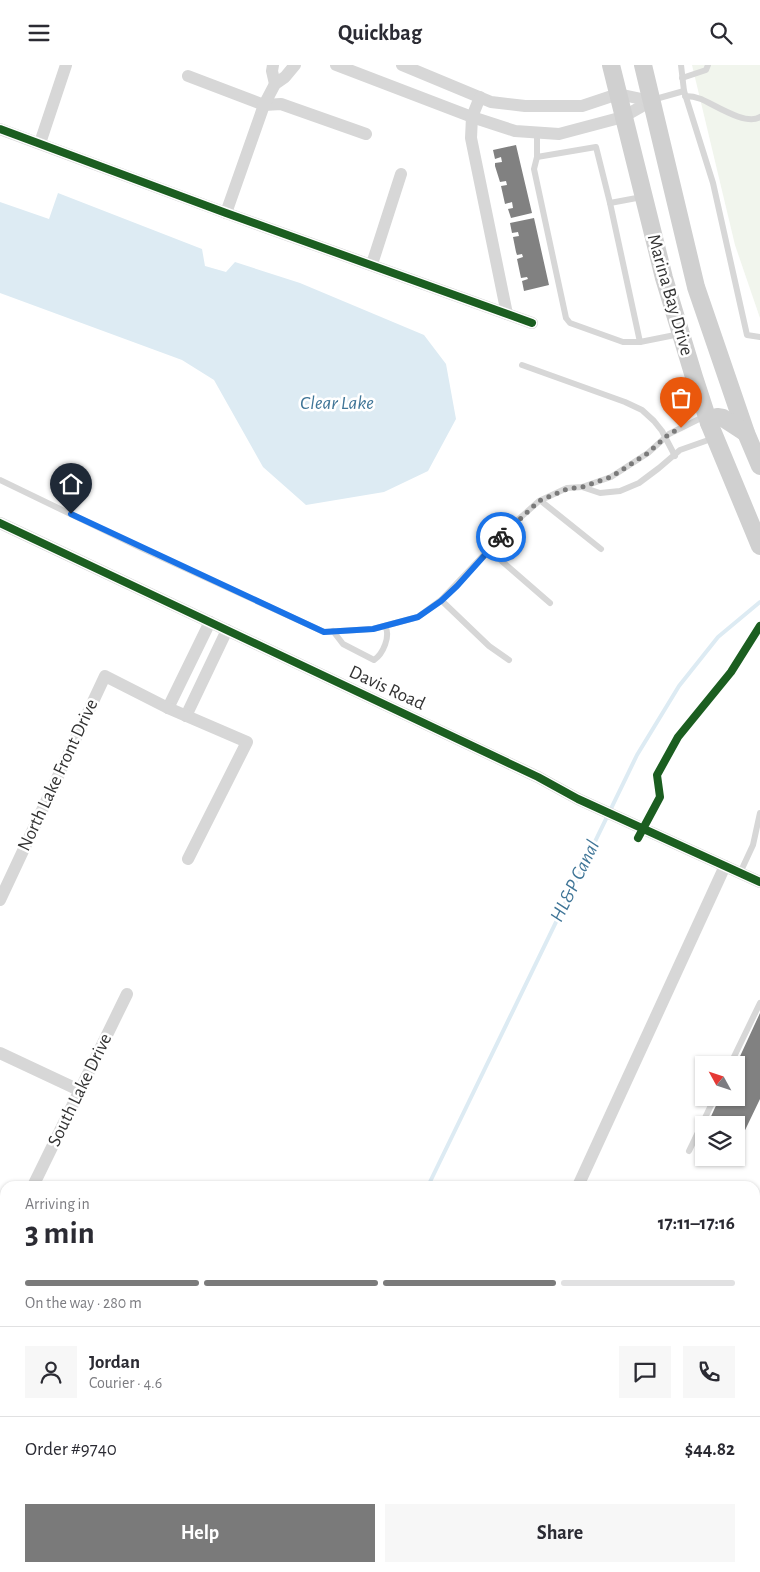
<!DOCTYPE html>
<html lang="en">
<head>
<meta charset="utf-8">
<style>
	:root { --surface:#fff; --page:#f7f7f7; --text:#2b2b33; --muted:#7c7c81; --line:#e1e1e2; --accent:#7a7a7a }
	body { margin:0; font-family:"Alegreya Sans",sans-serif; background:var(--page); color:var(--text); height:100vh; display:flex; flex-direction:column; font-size:19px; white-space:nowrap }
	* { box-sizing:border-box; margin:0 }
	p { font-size:16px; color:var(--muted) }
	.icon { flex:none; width:28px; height:28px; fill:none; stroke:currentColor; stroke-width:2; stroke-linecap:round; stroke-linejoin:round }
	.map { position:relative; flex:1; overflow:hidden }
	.details { position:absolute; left:0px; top:1116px; width:760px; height:391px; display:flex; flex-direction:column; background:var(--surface); border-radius:15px 15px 0 0; box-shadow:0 1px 4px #0004 }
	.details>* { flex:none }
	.needle { width:32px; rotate:310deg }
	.controls { position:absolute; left:695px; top:991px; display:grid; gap:10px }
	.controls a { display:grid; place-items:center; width:50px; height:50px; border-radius:0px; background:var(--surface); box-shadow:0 1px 4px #0004; font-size:25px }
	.pin { position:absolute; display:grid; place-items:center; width:42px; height:42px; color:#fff; margin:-51px -21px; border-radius:50% 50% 50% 0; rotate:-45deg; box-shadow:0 0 5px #0007 }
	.pin .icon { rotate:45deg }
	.courier { position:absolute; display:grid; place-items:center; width:50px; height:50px; margin:-25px; border:4px solid #1a73e8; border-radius:50%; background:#fff; color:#222; box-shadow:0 1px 6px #0007 }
	.summary em { font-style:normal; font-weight:700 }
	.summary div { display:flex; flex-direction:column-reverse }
	.summary { display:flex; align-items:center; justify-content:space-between; height:85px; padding:0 25px }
	h1 { font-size:32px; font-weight:700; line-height:38px }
	.bar { display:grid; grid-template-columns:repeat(4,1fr); gap:8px 5px; align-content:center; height:60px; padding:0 25px }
	.bar i { height:6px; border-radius:4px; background:var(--line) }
	.bar .selected { background:var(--accent) }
	.bar p { grid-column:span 4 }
	.line { display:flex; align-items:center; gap:12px; padding:0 25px; border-top:1px solid var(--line) }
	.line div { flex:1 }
	.round { display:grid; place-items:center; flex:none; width:52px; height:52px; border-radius:0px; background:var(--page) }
	.cta { display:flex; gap:10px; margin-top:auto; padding:10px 25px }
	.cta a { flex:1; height:58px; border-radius:0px; background:var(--accent); color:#fff; font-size:20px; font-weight:700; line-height:58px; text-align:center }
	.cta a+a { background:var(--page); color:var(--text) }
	header { display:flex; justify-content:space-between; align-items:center; height:65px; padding:0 25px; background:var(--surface); font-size:22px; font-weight:700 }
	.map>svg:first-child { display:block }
	.green { fill:#f1f5ed }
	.water { fill:#ddebf3 }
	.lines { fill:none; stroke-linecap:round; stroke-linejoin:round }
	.stream { stroke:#ddebf3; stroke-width:4 }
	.building { fill:#818181 }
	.service { stroke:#d7d7d7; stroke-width:6 }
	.minor { stroke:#d7d7d7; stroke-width:12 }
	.secondary { stroke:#d0d0d0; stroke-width:18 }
	.cycleway-casing { stroke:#fff; stroke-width:11 }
	.cycleway { stroke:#1b5e20; stroke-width:8 }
	.done { stroke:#7a7a7a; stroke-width:5; stroke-dasharray:0 9 }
	.route { stroke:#1a73e8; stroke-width:6 }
	.labels { text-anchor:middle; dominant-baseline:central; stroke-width:5; stroke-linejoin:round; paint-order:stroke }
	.street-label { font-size:19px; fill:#333; stroke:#fff }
	.water-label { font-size:20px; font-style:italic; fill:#3f7597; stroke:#fff }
</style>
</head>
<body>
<header><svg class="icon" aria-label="menu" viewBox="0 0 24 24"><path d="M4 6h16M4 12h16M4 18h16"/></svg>Quickbag<svg class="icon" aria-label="search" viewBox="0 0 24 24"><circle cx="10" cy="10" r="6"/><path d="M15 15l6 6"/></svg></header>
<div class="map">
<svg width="760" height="1507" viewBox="0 0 760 1507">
	<rect width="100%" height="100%" fill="#fff"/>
	<path class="green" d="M692 0H760V253L735 180Z"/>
	<g class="water">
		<path d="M58 128 202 184 205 201 226 207 235 197 300 218 424 270 446 299 456 354 428 406 384 427 306 440 263 402 214 315 182 295 0 228V137L49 154Z"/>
		<path d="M0 1349H5V1502L73 1503V1507H0Z"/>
	</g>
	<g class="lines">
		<g class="stream">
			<path d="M428 1121 637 690 679 621 718 572 760 537"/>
			<path d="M242 1507 244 1502"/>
		</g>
	</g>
	<g class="building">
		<path d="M516 80 532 148 511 153 508 144 513 143 512 137 505 139 501 121 507 120 506 116 500 117 495 101V98L502 97 501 92 495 94 493 85Z"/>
		<path d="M534 153 549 220 524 226 522 216 528 214 527 212 521 213 517 194 523 192 522 189 517 190 516 187 513 172 519 171 518 167 512 168 510 158Z"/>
		<path d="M760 948V1034L736 1084V1060H707L720 1032H736V1000Z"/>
	</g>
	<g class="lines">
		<g class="service">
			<path d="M681 0 684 26 713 118 747 270 760 272"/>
			<path d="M682 13 706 5 708 0"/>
			<path d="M685 31C691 31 696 32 701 34 715 40 746 61 760 52"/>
			<path d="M652 35 684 26"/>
			<path d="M537 67V92L596 82 610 138"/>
			<path d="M537 92 534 104 566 253 570 258 623 277H640"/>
			<path d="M642 132 610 138 640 277 680 269"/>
			<path d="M522 300 625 337 642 345 654 356 662 366 675 391"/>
			<path d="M0 415 141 483 324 567 373 564 418 552 441 535 511 461 539 436 567 423 582 422 611 412 648 388 669 369 705 351"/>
			<path d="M582 422 600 428 620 426 639 418 659 403 680 385 714 373"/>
			<path d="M541 436 601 484"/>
			<path d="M489 485 550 538"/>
			<path d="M441 535 489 581 509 595"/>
			<path d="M333 566 343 579 374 595C383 589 391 571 385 561"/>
			<path d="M740 808 753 780 760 748"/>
			<path d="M730 1000 760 938"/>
			<path d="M689 1086 715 1032"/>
		</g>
		<g class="minor">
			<path d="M273 0 272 6 275 19"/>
			<path d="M336 0 472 52 515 66 559 69 623 52 651 36"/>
			<path d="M402 0 491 37 525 41H582L618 29 651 36"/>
			<path d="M188 11 264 40 281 39 366 69"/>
			<path d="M480 32 472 52 471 73 507 249"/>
			<path d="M0 64 226 148 532 258"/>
			<path d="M40 78 66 0"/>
			<path d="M226 148 264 40 275 19 285 12 295 0"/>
			<path d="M372 199 401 109"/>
			<path d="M0 458 538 712 578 734 760 817"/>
			<path d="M168 643 210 557"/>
			<path d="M186 651 227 565"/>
			<path d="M0 835 105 611 168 643 247 677 188 794"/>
			<path d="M0 988 81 1026"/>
			<path d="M33 1121 127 929"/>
			<path d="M578 1121 725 801"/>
			<path d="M0 1186 5 1176"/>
			<path d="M408 1507 410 1502"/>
			<path d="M608 1507 610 1502"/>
		</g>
		<g class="secondary">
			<path d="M611 0 664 213 694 312 709 358 760 481"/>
			<path d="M643 0 696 222 746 368 760 401"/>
			<path d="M709 358 717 352 723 353 746 368"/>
		</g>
		<defs>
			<g id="cycleway">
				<path d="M0 64 226 148 532 258"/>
				<path d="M0 458 538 712 578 734 760 817"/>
				<path d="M638 773 660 732 657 710 678 672 731 607 760 561"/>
			</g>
		</defs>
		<use href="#cycleway" class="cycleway-casing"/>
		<use href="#cycleway" class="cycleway"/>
	</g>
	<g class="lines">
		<path class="done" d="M501 472 539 436 567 424 582 422 611 412 648 388 669 369 681 363"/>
		<path class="route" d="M71 449 324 567 373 564 418 552 441 536 457 521 501 472"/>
	</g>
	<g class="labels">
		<g class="street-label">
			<text transform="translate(670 230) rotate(74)">Marina Bay Drive</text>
			<text transform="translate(387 623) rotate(25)">Davis Road</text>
			<text transform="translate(58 710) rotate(-65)">North Lake Front Drive</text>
			<text transform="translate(80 1025) rotate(-64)">South Lake Drive</text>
		</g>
		<g class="water-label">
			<text x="337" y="338">Clear Lake</text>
			<text transform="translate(575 816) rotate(-64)">HL&amp;P Canal</text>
		</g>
	</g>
</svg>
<div class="controls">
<a><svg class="needle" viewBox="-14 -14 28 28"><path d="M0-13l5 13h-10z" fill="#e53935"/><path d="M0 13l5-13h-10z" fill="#7c7c81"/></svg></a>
<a><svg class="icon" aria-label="layers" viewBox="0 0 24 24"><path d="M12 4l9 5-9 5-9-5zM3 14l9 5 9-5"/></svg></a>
</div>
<div class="pin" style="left:681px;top:363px;background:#ea580c"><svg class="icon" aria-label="bag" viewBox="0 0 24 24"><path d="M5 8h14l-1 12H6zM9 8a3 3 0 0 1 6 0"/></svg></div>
<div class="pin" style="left:71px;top:449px;background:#1f2937"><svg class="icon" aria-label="home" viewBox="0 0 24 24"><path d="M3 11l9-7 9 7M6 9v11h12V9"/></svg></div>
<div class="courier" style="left:501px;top:472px"><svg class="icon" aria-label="bike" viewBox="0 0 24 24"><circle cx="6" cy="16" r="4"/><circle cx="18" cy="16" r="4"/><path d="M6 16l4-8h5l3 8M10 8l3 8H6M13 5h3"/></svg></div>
<section class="details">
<div class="summary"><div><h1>3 min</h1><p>Arriving in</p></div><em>17:11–17:16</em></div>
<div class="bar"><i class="selected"></i><i class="selected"></i><i class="selected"></i><i></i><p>On the way · 280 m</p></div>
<div class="line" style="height:90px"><a class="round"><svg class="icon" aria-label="person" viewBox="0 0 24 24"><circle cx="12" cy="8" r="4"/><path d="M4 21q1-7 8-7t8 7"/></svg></a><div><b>Jordan</b><p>Courier · 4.6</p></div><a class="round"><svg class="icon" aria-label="chat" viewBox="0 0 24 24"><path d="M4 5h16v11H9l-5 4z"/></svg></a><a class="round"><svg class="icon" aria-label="phone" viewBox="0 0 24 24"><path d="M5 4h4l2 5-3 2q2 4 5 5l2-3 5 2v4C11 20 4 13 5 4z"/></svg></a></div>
<div class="line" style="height:65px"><div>Order #9740</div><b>$44.82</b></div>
<div class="cta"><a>Help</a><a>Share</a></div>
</section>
</div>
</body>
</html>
